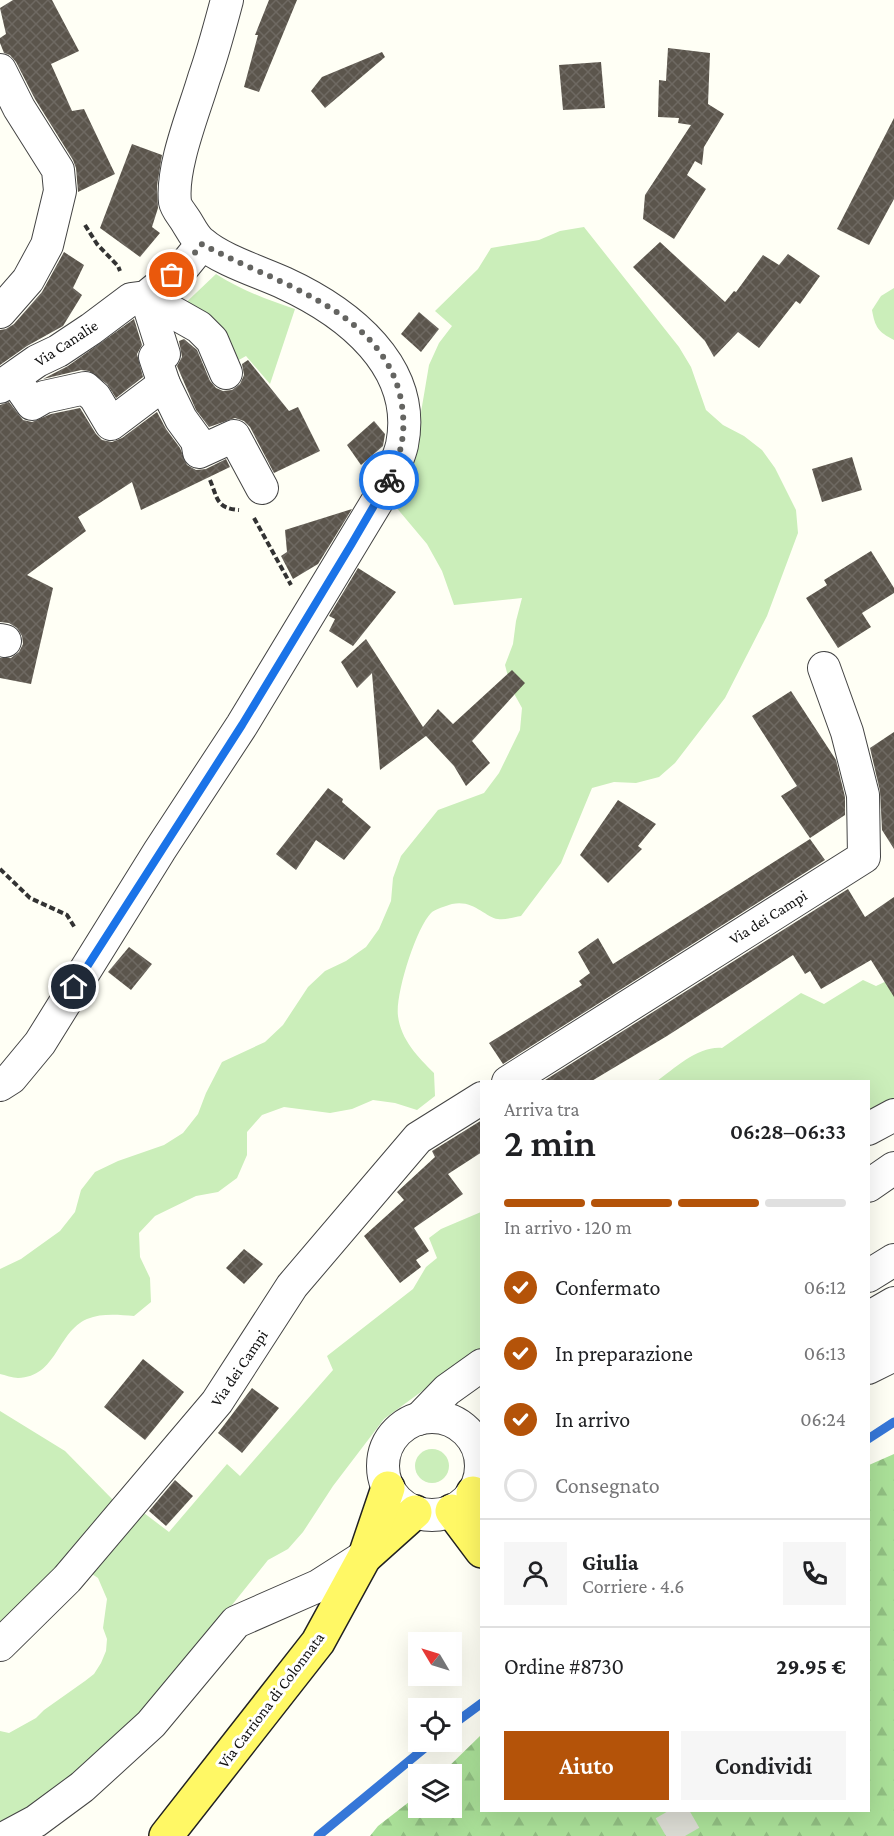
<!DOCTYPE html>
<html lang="it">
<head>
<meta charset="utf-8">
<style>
	:root { --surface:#fff; --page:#f6f6f6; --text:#202124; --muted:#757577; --line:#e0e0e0; --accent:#b45309 }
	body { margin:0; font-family:"Crimson Pro",serif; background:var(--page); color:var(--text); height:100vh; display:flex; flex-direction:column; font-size:22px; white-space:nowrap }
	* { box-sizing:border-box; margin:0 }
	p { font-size:20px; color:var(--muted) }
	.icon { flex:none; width:33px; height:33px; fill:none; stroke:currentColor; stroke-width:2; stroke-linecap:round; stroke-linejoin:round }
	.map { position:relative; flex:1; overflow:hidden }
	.side { position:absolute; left:480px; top:1080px; width:390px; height:732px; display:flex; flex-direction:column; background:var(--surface); border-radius:0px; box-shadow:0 6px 24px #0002 }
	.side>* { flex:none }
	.needle { width:39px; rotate:308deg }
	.controls { position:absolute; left:408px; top:1632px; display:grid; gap:12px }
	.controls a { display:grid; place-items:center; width:54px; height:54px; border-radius:0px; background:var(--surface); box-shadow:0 6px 24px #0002; font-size:30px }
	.pin { position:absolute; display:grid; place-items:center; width:51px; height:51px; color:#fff; margin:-26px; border:3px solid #fff; border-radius:50%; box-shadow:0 2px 6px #0007 }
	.courier { position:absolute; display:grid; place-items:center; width:60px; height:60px; margin:-30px; border:4px solid #1a73e8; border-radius:50%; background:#fff; color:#222; box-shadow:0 2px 8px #0007 }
	.overview em { font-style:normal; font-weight:600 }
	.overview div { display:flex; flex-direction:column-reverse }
	.overview { display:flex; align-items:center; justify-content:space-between; height:102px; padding:0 24px }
	h1 { font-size:39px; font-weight:600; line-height:45px }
	.bar { display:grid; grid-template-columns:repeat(4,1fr); gap:9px 6px; align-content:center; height:72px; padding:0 24px }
	.bar i { height:8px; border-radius:4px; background:var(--line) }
	.bar .active { background:var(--accent) }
	.bar p { grid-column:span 4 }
	.line { display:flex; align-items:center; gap:15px; padding:0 24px; border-top:2px solid var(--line) }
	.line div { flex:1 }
	.round { display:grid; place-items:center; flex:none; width:63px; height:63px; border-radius:0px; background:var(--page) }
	ol { padding:0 24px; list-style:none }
	li { display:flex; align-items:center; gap:18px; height:66px }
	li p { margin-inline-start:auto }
	li .icon { padding:6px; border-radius:50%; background:var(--accent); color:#fff; stroke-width:4 }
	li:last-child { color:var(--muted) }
	li i { width:33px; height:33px; border:3px solid var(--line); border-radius:50% }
	.cta { display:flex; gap:12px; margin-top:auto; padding:12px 24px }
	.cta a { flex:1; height:69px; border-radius:0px; background:var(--accent); color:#fff; font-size:24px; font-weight:600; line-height:69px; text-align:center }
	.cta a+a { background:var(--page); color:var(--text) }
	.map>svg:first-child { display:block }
	.green { fill:#cbeeba }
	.forest { fill:url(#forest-firs) }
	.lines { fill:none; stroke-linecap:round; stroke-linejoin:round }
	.stream { stroke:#3677d8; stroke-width:9 }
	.building { fill:url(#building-cross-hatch) }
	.major-tunnel { stroke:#dbdbd3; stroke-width:33; stroke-dasharray:33 16; stroke-linecap:butt }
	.minor-casing { stroke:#444; stroke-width:34 }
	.major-casing { stroke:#222; stroke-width:36 }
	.path { stroke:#333; stroke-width:4; stroke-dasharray:6 3; stroke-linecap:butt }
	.minor { stroke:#fff; stroke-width:32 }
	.major { stroke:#fff865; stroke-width:33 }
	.done { stroke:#646461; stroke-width:6; stroke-dasharray:0 10.8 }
	.route { stroke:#1a73e8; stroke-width:8 }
	.labels { text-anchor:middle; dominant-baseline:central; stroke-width:6; stroke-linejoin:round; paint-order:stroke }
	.street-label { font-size:16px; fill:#111; stroke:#fff }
</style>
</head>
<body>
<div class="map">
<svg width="894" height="1836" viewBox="0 0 894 1836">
	<defs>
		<pattern id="forest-firs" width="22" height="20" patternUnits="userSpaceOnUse" patternTransform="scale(1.5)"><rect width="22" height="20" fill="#aae098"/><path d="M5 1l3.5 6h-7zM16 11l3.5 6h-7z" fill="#91bf82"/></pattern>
		<pattern id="building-cross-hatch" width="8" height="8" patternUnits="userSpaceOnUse" patternTransform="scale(1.5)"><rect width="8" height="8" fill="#5b554c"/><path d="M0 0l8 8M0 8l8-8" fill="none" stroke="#6e6962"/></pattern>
	</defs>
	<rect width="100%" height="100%" fill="#fffff5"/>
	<g class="green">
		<path d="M584 227 679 347 691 367 706 410 723 425 744 436 762 450 775 468 796 510 798 533 767 616 725 698 675 763 659 777 636 783 614 782 592 788 561 863 521 916C514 917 505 920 498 919 485 917 473 899 452 904 446 906 435 909 431 913 416 928 395 995 398 1016 401 1040 418 1057 434 1073L435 1096 417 1110 395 1103 373 1100 352 1109 330 1113 284 1107 262 1115 247 1132V1155L237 1178 218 1192 196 1196 155 1216 139 1233 140 1257 150 1278 151 1302 134 1316C119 1315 102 1313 87 1319 57 1332 57 1377 18 1378 13 1378 5 1375 0 1374V1269L21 1259 60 1231 75 1212 81 1190 95 1172 118 1161 164 1145 183 1133 198 1114 206 1093 222 1062 265 1042 283 1025 308 987 325 971 346 961 366 947 379 929 391 901 393 878 401 856 438 810 484 793 499 773 520 730 522 708 511 688 505 665 513 644 516 621 522 598 454 605 442 571 427 544 390 500 418 430 429 365 439 343 452 326 435 311 478 269 491 248 539 240 560 231Z"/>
		<path d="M216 274C241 290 268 300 295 309L270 384 246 356 228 366 177 311Z"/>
		<path d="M894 288V340C878 332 875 327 872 310L881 296Z"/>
		<path d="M894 975V1099L869 1113 868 1082H656C675 1068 698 1046 722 1048L801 993 824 1004 863 980 876 986 891 979Z"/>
		<path d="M481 1212V1348L384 1419 333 1486 303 1532 288 1549 268 1560 143 1716 49 1797 0 1827V1731L9 1733 36 1718 44 1710 85 1681 94 1674 101 1663 106 1651 107 1639 103 1628 107 1599 98 1578 92 1574 144 1513 169 1532 227 1464 240 1476 333 1370 327 1356 413 1289 426 1267 437 1258 429 1238 441 1229Z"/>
		<path d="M0 1411 65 1451 115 1502 39 1589 0 1627Z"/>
		<circle cx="432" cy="1466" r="17"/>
	</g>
	<path class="forest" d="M894 1454V1836H370L378 1826 418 1795V1808H452V1774H441L481 1735 482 1810H868L869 1465Z"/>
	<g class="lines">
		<g class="stream">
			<path d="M868 1439 894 1422"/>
			<path d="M452 1725 482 1703"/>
			<path d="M318 1836 432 1742"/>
		</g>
	</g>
	<g class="building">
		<path d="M13 0H52L79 51 51 64 72 111 84 109 115 174 78 192 76 168 73 160 35 99 16 62 10 55 4 53 0 43V38L6 34 0 8Z"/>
		<path d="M269 0H297L259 92 244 87 258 35H255Z"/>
		<path d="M668 48 710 53 708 104 724 114 704 147 702 165 695 161 687 175 706 189 674 239 643 219 645 195 691 125 678 123 679 118 658 117 659 80 666 81Z"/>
		<path d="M382 52 385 57 325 108 311 91 322 77Z"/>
		<path d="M601 62 605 108 563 110 559 65Z"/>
		<path d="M894 118V199L869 245 837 229Z"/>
		<path d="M132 144 162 155 157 186 158 208 152 227 160 233 140 257 100 228Z"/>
		<path d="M660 242 725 302 734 291 736 292 763 255 779 265 788 254 820 276 800 304 796 301 759 348 738 332 714 357 705 341 633 267Z"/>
		<path d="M64 252 84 265 73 288 82 295 63 326 27 346 0 365V330L6 329 14 324 42 292Z"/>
		<path d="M419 312 439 329 421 352 401 334Z"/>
		<path d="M134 319 142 345 137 354 143 377 116 398 107 384 89 371 81 370 43 379 68 366Z"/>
		<path d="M184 339 197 350 210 381 216 388 223 391 232 390 240 384 244 375 242 364 248 360 289 411 298 407 320 451 274 473 250 427 244 421 235 418 209 427 196 410 177 366 182 357 179 341Z"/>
		<path d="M9 402 23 420 32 422 51 414 80 408 96 434 102 440 112 442 122 438 157 412 166 429 180 448 187 465 196 470 206 469 226 459 230 467 141 510 132 482 78 517 86 531 27 575 53 588 31 684 0 678V658H11L19 652 23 644 22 636 17 628 9 623 0 622V405Z"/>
		<path d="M374 421 385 434 383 446 361 465 347 445Z"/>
		<path d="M852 457 862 490 822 502 812 469Z"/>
		<path d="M352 509 318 564 293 579 281 556 287 552 285 530Z"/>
		<path d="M871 551 894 588V593L862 613 871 627 838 648 806 598 827 585 824 580Z"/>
		<path d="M358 568 396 592 353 646 329 631 335 619 329 616Z"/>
		<path d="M366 639 423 727 438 709 453 724 512 670 525 683 472 741 490 763 466 786 454 766 426 736 380 770 372 673 357 688 341 662Z"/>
		<path d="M791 691 836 760 845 797V815L810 838 781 796 797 786 752 716Z"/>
		<path d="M894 732V849L882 830 880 791 870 748Z"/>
		<path d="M328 788 343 799 342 802 371 827 344 860 316 840 296 870 276 854Z"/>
		<path d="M618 800 656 824 638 846 642 849 608 883 580 855Z"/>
		<path d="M810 839 825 860 503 1064 489 1043 582 985 579 981 590 973 578 952 598 938 613 964Z"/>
		<path d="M848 889 865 917 894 897V997L871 960 821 989 810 971 805 974 793 955 667 1036 590 1082H542Z"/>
		<path d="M129 947 152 964 131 990 108 972Z"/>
		<path d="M482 1120V1152L448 1174 463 1194 414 1228 429 1251 416 1260 421 1267 400 1283 364 1236 404 1200 397 1192 435 1157 432 1151Z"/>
		<path d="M244 1249 263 1264 244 1284 226 1268Z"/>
		<path d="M143 1359 184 1392 145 1440 104 1407Z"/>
		<path d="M252 1388 279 1408 242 1453 218 1433Z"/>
		<path d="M175 1480 193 1496 166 1526 149 1511Z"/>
	</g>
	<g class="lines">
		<path class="major-tunnel" d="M670 1810 685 1836"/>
		<defs>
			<g id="minor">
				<path d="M0 70 19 108 58 170 60 191 47 245 28 280 0 312"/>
				<path d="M146 297 199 327 212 340 226 373"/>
				<path d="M146 297 164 354 155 357 164 384"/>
				<path d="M14 378 32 404 44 397 85 388 95 397 111 424 164 384 181 419 197 441 199 452 234 436 262 488"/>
				<path d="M0 387 37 361 58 351 91 329 131 299 146 297 185 265 202 244"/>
				<path d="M0 640 5 641"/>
				<path d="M508 1082 864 857 863 795 847 732 824 668"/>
				<path d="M0 1085 11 1078 40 1043 160 850 242 725 381 495C389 479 398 462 402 445 418 366 347 312 284 283 260 272 221 260 202 243 195 238 191 229 186 221 183 216 176 208 175 202 171 167 194 112 204 78 213 53 220 26 227 0"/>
				<path d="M868 1129 894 1115"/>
				<path d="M868 1186 894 1168"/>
				<path d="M868 1276 894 1260"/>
				<path d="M868 1318 894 1303"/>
				<path d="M868 1340 886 1336 894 1331"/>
				<path d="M868 1368 894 1355"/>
				<circle cx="432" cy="1466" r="49"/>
				<path d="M419 1419 447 1390 482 1365"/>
				<path d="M0 1645 67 1579 217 1402 292 1286 418 1138 482 1098"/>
				<path d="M8 1836 36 1821 82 1787 151 1724 236 1622 318 1586 365 1556"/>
			</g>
			<g id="major">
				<path d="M473 1493 482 1505"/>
				<path d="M452 1511 482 1551"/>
				<path d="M367 1555 415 1512"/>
				<path d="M166 1836 318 1642 365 1556 388 1488"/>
			</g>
		</defs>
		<use href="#minor" class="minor-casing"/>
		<use href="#major" class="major-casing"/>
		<g class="path">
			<path d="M85 225 97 244 118 266 120 271"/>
			<path d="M210 480C218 499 216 508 239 510"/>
			<path d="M254 518 291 585"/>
			<path d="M0 869 30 898 67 915 75 928"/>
		</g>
		<use href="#minor" class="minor"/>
		<use href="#major" class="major"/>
	</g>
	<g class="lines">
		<path class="done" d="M172 275 185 265 202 244C271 282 379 308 400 395 407 427 403 451 389 480"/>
		<path class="route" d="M74 987 242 725 351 545 389 480"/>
	</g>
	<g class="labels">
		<g class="street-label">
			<text transform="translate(66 343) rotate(-33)">Via Canalie</text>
			<text transform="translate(768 917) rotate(-32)">Via dei Campi</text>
			<text transform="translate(239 1368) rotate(-56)">Via dei Campi</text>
			<text transform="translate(271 1700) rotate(-53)">Via Carriona di Colonnata</text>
		</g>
	</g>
</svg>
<div class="controls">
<a><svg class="needle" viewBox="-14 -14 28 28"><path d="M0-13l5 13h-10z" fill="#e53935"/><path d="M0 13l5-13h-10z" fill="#757577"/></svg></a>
<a><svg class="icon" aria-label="locate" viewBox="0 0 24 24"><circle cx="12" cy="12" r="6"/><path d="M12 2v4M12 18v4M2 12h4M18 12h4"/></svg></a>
<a><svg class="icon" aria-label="layers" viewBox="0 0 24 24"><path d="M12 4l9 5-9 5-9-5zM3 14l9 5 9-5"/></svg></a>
</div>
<div class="pin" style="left:172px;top:275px;background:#ea580c"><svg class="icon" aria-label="bag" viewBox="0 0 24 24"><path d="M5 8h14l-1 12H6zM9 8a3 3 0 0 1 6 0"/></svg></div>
<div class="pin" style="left:74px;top:987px;background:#1f2937"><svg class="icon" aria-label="home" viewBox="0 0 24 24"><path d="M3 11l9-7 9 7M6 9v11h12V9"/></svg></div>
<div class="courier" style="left:389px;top:480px"><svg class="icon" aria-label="bike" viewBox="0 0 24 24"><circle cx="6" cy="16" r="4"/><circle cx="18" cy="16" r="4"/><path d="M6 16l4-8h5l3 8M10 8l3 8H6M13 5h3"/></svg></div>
<section class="side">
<div class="overview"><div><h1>2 min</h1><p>Arriva tra</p></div><em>06:28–06:33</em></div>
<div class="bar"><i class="active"></i><i class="active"></i><i class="active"></i><i></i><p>In arrivo · 120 m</p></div>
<ol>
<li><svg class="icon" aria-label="check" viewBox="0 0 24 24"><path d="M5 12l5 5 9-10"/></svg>Confermato<p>06:12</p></li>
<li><svg class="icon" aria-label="check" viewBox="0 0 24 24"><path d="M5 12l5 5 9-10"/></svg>In preparazione<p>06:13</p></li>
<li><svg class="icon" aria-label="check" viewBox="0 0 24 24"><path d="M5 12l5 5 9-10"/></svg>In arrivo<p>06:24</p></li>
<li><i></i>Consegnato</li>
</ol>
<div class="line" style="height:108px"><a class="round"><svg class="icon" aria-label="person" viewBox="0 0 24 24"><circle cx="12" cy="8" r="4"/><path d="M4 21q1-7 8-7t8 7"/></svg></a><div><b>Giulia</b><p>Corriere · 4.6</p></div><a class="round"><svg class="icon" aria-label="phone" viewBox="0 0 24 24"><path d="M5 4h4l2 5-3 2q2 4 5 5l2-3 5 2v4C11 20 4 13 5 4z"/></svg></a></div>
<div class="line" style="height:78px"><div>Ordine #8730</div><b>29.95 €</b></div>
<div class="cta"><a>Aiuto</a><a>Condividi</a></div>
</section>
</div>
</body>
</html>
